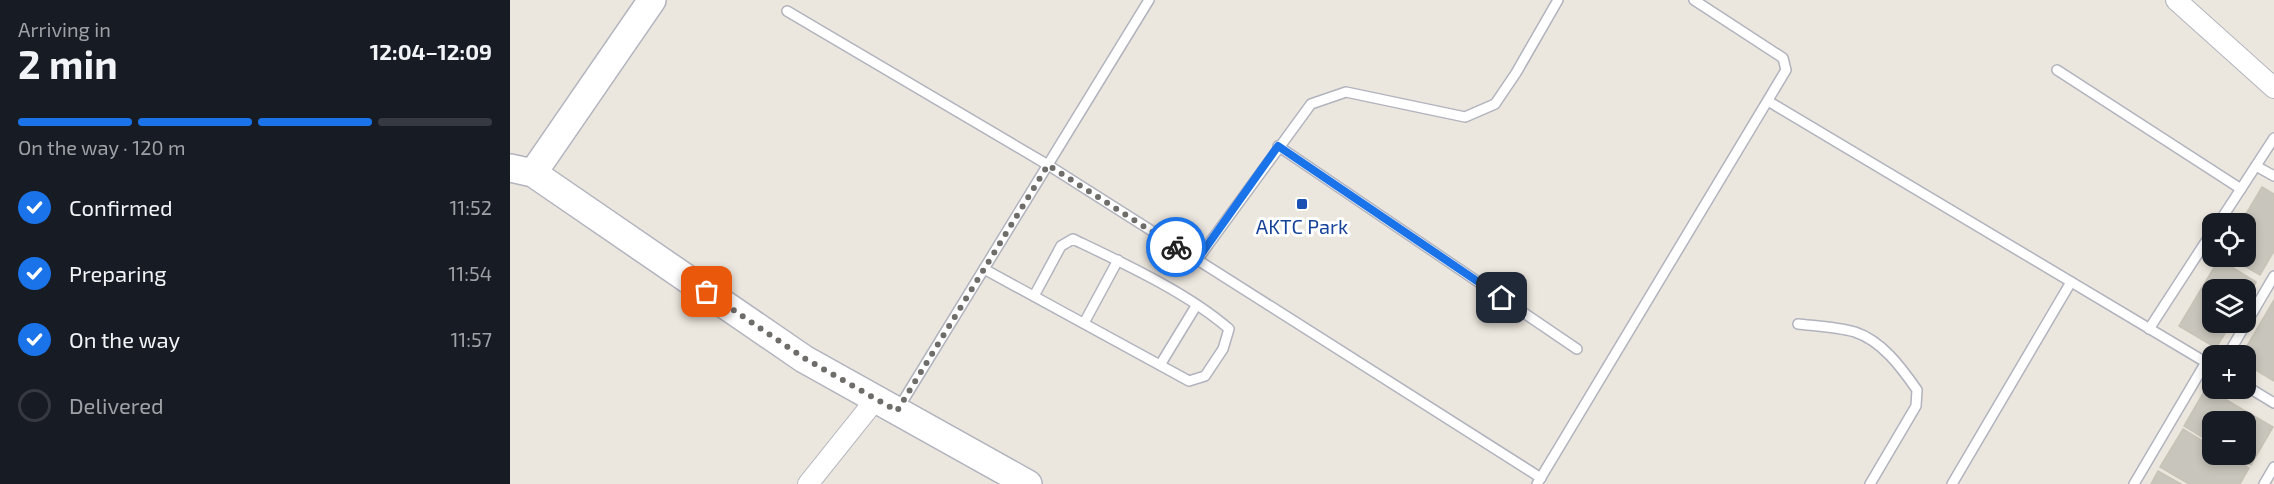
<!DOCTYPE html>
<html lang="en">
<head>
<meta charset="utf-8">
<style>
	:root { --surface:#171b24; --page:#20242c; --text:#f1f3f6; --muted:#9ea1a6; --line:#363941; --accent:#1a73e8 }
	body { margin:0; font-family:"Exo 2",sans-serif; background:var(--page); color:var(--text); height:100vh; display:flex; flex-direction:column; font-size:22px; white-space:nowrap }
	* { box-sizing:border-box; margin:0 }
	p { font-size:20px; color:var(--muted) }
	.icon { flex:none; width:33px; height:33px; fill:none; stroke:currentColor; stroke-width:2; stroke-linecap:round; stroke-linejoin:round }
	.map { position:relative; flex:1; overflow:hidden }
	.sheet { display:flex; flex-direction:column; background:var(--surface); width:510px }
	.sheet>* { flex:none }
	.tools { position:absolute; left:1692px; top:213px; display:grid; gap:12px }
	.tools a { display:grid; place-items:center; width:54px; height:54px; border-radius:12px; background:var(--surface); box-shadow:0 3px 9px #0003; font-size:30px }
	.pin { position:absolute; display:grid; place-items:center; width:51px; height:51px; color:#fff; margin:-26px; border-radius:12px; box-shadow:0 3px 9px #0006 }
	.courier { position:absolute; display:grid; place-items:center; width:60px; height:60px; margin:-30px; border:4px solid #1a73e8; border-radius:50%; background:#fff; color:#222; box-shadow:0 2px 8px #0007 }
	.head em { font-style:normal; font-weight:700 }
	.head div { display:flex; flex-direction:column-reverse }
	.head { display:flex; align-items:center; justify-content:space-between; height:102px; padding:0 18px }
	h1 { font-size:39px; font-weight:700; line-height:45px }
	.bar { display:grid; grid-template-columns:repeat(4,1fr); gap:9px 6px; align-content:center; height:72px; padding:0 18px }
	.bar i { height:8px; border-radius:4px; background:var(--line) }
	.bar .on { background:var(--accent) }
	.bar p { grid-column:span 4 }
	ol { padding:0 18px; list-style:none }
	li { display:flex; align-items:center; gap:18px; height:66px }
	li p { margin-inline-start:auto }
	li .icon { padding:6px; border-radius:50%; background:var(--accent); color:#fff; stroke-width:4 }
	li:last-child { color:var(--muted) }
	li i { width:33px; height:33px; border:3px solid var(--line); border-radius:50% }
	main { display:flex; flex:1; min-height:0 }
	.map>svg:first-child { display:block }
	.building { fill:#c8c5bc; stroke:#c8c3b7; stroke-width:1.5 }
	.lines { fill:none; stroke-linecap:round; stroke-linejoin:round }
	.lane-casing { stroke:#b1b3be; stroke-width:12 }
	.street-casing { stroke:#b1b3be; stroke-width:22 }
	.secondary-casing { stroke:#b1b3be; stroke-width:30 }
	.lane { stroke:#fff; stroke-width:9 }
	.street { stroke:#fff; stroke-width:20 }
	.secondary { stroke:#fff; stroke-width:27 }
	.done { stroke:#6f6d6a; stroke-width:6; stroke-dasharray:0 10.8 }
	.route { stroke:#1a73e8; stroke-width:8 }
	.transit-dot { fill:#1a4fb4; stroke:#fff; stroke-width:2 }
	.labels { text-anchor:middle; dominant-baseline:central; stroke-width:6; stroke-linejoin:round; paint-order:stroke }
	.transit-label { font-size:20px; fill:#164399; stroke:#fff }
</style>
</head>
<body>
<main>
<section class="sheet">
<div class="head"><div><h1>2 min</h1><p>Arriving in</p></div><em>12:04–12:09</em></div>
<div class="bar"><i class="on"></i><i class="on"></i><i class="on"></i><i></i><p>On the way · 120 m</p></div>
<ol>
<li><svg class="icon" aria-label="check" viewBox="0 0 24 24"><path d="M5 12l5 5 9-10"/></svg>Confirmed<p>11:52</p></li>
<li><svg class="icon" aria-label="check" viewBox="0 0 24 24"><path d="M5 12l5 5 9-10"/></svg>Preparing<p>11:54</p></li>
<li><svg class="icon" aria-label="check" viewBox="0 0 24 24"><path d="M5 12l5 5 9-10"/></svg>On the way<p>11:57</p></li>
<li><i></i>Delivered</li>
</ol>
</section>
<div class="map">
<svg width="1764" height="484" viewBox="0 0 1764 484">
	<rect width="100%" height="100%" fill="#ece7de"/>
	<g class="building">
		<path d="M1752 187 1764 194V251L1750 275 1717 256H1736V224H1730Z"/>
		<path d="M1709 259 1746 282 1736 300V290H1702V322H1722L1706 348 1669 326Z"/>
		<path d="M1764 300V381L1736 364V356H1731Z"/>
		<path d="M1696 388 1763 427 1741 465 1723 454H1736V422H1702V443L1674 426Z"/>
		<path d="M1673 429 1702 447V454H1716L1739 468 1730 484H1679L1650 467Z"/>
		<path d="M1648 471 1671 484H1641Z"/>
	</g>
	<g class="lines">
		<defs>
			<g id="lane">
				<path d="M277 11 538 165 1031 478"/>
				<path d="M1547 70 1731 189"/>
				<path d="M1258 101 1702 366"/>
				<path d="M768 146 1067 349"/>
				<path d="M1746 166 1764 176"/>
				<path d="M1708 224 1764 138"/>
				<path d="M687 260 801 104 836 92 955 117 985 104 1006 73 1048 0"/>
				<path d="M474 269 679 381 695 376 713 349 719 329C678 293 613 263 563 239L551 246 524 296"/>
				<path d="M574 323 608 260"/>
				<path d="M1288 324C1306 326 1327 327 1345 332 1372 341 1391 367 1407 390L1406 406 1360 484"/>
				<path d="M1639 329 1702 232"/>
				<path d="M1717 356 1764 276"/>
				<path d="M650 365 686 306"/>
				<path d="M1736 386 1764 403"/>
				<path d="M388 409 639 0"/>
				<path d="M1027 484 1276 70 1273 58 1184 0"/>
				<path d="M1442 484 1561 282"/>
				<path d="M1624 484 1696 362"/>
				<path d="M1754 484 1764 467"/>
			</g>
			<g id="street">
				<path d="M1666 0 1764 88"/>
				<path d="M298 484 366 399"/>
			</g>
			<g id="secondary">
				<path d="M0 168 23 173 294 359 518 484"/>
				<path d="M23 173 142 0"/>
			</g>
		</defs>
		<use href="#lane" class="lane-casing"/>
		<use href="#street" class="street-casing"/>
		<use href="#secondary" class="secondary-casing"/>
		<use href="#lane" class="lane"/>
		<use href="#street" class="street"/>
		<use href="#secondary" class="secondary"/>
	</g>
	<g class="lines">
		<path class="done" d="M197 292 294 358 387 411 538 165 666 247"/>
		<path class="route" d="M666 247 687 260 768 146 992 298"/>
	</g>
	<rect class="transit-dot" x="786" y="198" width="12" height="12" rx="3"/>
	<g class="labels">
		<g class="transit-label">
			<text x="792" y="226">AKTC Park</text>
		</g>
	</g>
</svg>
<div class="tools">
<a><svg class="icon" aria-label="locate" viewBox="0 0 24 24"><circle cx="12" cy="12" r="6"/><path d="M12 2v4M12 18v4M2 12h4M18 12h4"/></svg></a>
<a><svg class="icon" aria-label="layers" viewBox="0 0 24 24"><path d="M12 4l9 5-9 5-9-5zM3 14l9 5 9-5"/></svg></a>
<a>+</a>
<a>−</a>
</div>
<div class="pin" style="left:197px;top:292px;background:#ea580c"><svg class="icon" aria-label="bag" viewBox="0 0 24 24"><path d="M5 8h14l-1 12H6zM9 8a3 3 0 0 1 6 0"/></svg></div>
<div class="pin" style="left:992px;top:298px;background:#1f2937"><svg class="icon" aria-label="home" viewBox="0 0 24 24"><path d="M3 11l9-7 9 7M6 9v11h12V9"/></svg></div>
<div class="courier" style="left:666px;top:247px"><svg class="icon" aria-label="bike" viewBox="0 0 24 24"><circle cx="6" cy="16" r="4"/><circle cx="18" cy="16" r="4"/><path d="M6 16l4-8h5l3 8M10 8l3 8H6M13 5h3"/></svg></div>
</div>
</main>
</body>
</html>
